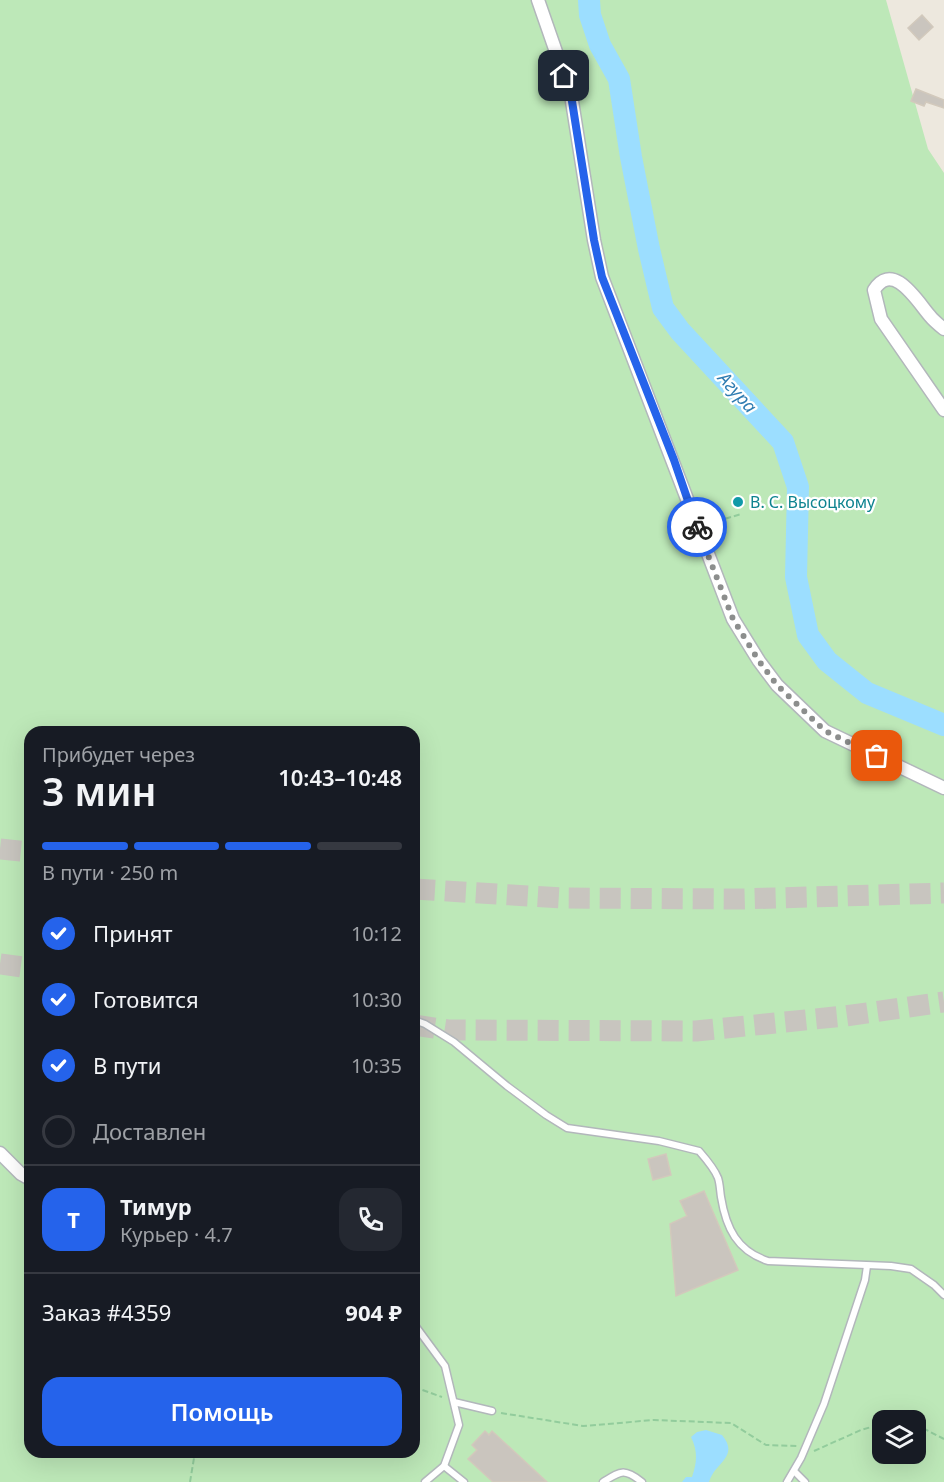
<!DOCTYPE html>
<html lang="ru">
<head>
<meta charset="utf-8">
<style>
	:root { --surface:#171b24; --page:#242831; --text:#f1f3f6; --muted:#9ea1a6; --line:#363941; --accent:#2563eb }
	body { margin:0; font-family:"Noto Sans",sans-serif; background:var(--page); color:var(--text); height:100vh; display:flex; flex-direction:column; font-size:22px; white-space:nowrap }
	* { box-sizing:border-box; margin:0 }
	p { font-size:20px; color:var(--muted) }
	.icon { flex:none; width:33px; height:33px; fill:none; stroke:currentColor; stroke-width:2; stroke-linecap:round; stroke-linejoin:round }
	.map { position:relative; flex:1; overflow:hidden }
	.sheet { position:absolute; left:24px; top:726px; width:396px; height:732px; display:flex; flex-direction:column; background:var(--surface); border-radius:18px; box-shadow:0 6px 24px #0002 }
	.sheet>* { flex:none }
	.tools { position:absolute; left:872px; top:1410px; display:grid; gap:12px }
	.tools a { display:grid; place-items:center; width:54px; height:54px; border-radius:12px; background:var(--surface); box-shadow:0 6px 24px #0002; font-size:30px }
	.pin { position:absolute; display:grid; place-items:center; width:51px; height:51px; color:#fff; margin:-26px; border-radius:12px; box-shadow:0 3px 9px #0006 }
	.courier { position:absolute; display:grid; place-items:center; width:60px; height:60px; margin:-30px; border:4px solid #2563eb; border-radius:50%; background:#fff; color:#222; box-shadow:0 2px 8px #0007 }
	.head em { font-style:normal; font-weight:600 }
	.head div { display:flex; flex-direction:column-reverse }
	.head { display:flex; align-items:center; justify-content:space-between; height:102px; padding:0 18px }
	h1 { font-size:39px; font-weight:600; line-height:45px }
	.bar { display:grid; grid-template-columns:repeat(4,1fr); gap:9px 6px; align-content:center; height:72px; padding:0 18px }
	.bar i { height:8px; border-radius:4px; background:var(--line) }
	.bar .current { background:var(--accent) }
	.bar p { grid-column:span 4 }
	.line { display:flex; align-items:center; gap:15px; padding:0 18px; border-top:2px solid var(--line) }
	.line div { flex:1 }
	.round { display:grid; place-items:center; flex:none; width:63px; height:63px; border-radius:18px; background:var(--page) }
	ol { padding:0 18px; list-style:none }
	li { display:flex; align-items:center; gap:18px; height:66px }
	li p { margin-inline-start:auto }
	li .icon { padding:6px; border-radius:50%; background:var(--accent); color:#fff; stroke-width:4 }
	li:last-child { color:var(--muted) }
	li i { width:33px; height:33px; border:3px solid var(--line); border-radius:50% }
	.cta { display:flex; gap:12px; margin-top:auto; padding:12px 18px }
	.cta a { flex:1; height:69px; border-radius:18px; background:var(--accent); color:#fff; font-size:24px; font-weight:600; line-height:69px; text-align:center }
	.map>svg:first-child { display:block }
	.green { fill:#bde8b8; fill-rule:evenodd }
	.water { fill:#9cdeff }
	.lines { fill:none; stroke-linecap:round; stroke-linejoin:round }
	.river { stroke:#9cdeff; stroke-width:22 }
	.building { fill:#cac5be; stroke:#d2c9bc; stroke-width:1.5 }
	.highway-tunnel { stroke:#c8c5bf; stroke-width:21; stroke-dasharray:21 10; stroke-linecap:butt }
	.lane-casing { stroke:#b2b7bb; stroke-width:9 }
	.street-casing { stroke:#b2b7bb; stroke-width:15 }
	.path { stroke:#92cc9c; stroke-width:2; stroke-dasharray:6 3; stroke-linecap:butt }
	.lane { stroke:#fff; stroke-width:6 }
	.street { stroke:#fff; stroke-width:12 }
	.done { stroke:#8c8e8d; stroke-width:6; stroke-dasharray:0 10.8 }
	.route { stroke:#2563eb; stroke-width:8 }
	.culture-dot { fill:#0f9aa8; stroke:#fff; stroke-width:2 }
	.labels { text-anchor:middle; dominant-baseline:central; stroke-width:4.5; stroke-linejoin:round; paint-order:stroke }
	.culture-label { font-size:16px; fill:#0d838f; stroke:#fff; text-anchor:start }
	.water-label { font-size:18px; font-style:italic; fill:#2f7cb1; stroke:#fff }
</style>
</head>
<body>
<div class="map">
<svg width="944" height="1482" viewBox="0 0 944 1482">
	<rect width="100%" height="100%" fill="#ede8de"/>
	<path class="green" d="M0 0H886L928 149 944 173V1482H0ZM30 732H414V1452H30ZM882 1420H915V1454H882Z"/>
	<path class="water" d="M706 1430 722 1435C740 1457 715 1462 709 1482H682L686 1477H692C697 1463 698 1451 691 1437L697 1432Z"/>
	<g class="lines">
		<path class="river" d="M589 0 590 15 600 45 619 79 631 157 649 249 663 308 680 331 783 442 798 487 796 577 808 635 827 661 867 693 944 725"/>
	</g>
	<g class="building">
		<path d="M922 15 933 27 919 40 908 28Z"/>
		<path d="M916 89 944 100V108L926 102 924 106 911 101Z"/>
		<path d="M666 1154 671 1175 653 1180 648 1159Z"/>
		<path d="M704 1191 738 1270 676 1296 670 1224 687 1216 680 1201Z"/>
		<path d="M485 1431 489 1435 492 1431 547 1482H493L468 1459 477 1450 472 1445Z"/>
	</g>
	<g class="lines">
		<g class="highway-tunnel">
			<path d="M0 849 30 852"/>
			<path d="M414 889 562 898 741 899 944 893"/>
			<path d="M0 964 30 968"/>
			<path d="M414 1025 448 1030 696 1031 845 1016 944 1002"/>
		</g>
		<defs>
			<g id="lane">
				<path d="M414 1020 425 1024 454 1042 507 1086 546 1115 567 1128 659 1141 699 1151C706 1159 714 1168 718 1178 720 1184 720 1191 721 1197 726 1228 737 1251 768 1261L891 1266 911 1269 934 1285 944 1295"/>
				<path d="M414 1324 445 1366 459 1425 444 1466 425 1482"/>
				<path d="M454 1402 492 1411"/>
				<path d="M444 1466 464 1482"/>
				<path d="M794 1471 805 1482"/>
				<path d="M603 1482C621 1471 624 1468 642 1482"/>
				<path d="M787 1482 801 1458 824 1404 865 1280 867 1266"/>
			</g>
			<g id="street">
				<path d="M538 0 571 95 594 240 602 277 733 619 759 661 777 685 825 731 944 788"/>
				<path d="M944 329C939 325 934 321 930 316 917 301 893 260 874 290L881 319 944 410"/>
				<path d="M0 1153 21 1174 30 1179"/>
			</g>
		</defs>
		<use href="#lane" class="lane-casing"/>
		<use href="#street" class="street-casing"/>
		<g class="path">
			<path d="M708 524 741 514"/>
			<path d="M414 1387 442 1397"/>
			<path d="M501 1413 583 1426 654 1420 731 1423 766 1445 797 1446"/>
			<path d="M895 1420 903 1418 907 1420"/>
			<path d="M915 1424 944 1439"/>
			<path d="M814 1451 861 1430 882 1424"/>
			<path d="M190 1482 195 1452"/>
		</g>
		<use href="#lane" class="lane"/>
		<use href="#street" class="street"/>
	</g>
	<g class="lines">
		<path class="done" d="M697 527 733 619 759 661 777 685 825 731 877 756"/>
		<path class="route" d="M564 76 571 95 594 240 602 277 674 460 697 527"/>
	</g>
	<circle class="culture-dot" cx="738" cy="502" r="6"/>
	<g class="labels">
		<g class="culture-label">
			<text x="750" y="502">В. С. Высоцкому</text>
		</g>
		<g class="water-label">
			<text transform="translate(738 392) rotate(48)">Агура</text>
		</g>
	</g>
</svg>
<div class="tools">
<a><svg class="icon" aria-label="layers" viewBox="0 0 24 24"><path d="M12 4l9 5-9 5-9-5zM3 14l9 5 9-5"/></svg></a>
</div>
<div class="pin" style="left:877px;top:756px;background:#ea580c"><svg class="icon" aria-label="bag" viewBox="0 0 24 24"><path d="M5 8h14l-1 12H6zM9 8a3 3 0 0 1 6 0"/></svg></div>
<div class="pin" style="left:564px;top:76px;background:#1f2937"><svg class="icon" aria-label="home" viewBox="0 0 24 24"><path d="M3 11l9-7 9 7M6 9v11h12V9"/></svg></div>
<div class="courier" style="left:697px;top:527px"><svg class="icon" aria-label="bike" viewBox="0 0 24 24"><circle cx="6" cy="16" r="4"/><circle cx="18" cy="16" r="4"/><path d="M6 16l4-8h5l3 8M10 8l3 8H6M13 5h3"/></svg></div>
<section class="sheet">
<div class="head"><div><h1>3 мин</h1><p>Прибудет через</p></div><em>10:43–10:48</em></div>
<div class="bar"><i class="current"></i><i class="current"></i><i class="current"></i><i></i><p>В пути · 250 m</p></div>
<ol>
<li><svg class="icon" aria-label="check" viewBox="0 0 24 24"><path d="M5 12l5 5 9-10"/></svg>Принят<p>10:12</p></li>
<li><svg class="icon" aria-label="check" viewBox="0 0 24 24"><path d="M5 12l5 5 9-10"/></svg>Готовится<p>10:30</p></li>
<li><svg class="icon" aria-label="check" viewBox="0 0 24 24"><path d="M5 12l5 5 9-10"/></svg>В пути<p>10:35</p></li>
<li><i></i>Доставлен</li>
</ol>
<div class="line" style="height:108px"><b class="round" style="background:var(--accent);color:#fff">Т</b><div><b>Тимур</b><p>Курьер · 4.7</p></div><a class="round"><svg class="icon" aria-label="phone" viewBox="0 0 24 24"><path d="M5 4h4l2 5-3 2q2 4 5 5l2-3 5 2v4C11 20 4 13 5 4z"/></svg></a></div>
<div class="line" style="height:78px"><div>Заказ #4359</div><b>904 ₽</b></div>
<div class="cta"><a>Помощь</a></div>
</section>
</div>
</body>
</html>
